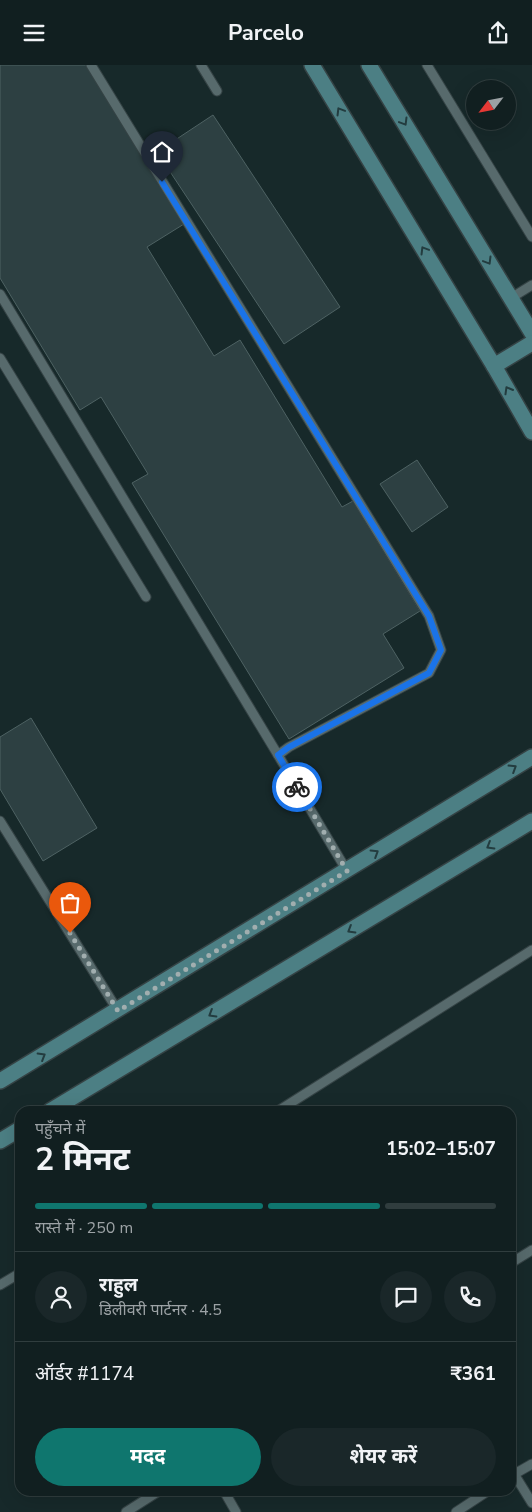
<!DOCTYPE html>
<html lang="hi">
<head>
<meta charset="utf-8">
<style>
	:root { --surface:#111f20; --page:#1a2729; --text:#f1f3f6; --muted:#9ca2a5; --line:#303d3e; --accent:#0f766e }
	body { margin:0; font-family:"Nunito Sans","Noto Sans Devanagari",sans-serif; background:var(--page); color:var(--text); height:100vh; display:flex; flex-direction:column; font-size:19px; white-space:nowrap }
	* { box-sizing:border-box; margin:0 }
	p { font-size:16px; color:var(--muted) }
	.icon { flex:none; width:28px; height:28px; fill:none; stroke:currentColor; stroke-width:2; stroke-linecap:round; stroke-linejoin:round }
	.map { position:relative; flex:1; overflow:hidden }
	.drawer { position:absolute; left:15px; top:1041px; width:501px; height:390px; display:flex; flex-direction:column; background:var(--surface); border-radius:15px; box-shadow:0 5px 20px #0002,0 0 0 1px var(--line) }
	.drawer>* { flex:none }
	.needle { width:32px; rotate:238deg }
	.fabs { position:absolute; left:466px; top:15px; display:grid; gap:10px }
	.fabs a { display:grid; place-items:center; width:50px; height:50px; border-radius:50%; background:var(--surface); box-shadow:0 5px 20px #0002,0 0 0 1px var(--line); font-size:25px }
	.pin { position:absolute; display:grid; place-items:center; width:42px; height:42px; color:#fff; margin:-51px -21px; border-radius:50% 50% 50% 0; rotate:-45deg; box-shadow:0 0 5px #0007 }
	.pin .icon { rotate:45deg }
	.courier { position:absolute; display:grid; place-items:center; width:50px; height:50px; margin:-25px; border:4px solid #1a73e8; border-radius:50%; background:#fff; color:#222; box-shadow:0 1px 6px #0007 }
	.summary em { font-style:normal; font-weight:700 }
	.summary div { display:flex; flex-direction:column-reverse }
	.summary { display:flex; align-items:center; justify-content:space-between; height:85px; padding:0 20px }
	h1 { font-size:32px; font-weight:700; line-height:38px }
	.bar { display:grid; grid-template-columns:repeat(4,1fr); gap:8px 5px; align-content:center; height:60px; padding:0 20px }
	.bar i { height:6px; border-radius:4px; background:var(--line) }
	.bar .current { background:var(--accent) }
	.bar p { grid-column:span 4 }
	.line { display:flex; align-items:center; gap:12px; padding:0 20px; border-top:1px solid var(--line) }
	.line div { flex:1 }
	.round { display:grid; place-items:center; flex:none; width:52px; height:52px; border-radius:26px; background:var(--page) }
	.button { display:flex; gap:10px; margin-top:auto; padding:10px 20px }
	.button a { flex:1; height:58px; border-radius:30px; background:var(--accent); color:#fff; font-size:20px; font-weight:700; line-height:58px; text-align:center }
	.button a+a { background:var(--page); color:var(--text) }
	header { display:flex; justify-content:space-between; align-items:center; height:65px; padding:0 20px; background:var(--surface); font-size:22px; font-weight:700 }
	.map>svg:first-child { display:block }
	.building { fill:#2d4042; stroke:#4e6263 }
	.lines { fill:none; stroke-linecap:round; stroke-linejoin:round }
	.lane-casing { stroke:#354345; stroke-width:11 }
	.secondary-casing { stroke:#354345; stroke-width:18 }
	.lane { stroke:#576a6c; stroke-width:9 }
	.secondary { stroke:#4c7f84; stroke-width:15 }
	.oneway { stroke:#233c3f }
	.done { stroke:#a1aeaf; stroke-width:5; stroke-dasharray:0 9 }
	.route { stroke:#1a73e8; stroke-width:6 }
</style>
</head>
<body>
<header><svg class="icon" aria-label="menu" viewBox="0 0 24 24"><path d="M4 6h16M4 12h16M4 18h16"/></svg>Parcelo<svg class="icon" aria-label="share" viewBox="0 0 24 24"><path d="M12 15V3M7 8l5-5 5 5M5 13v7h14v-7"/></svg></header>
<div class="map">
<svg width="532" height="1447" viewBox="0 0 532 1447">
	<rect width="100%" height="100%" fill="#17292a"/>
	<g class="building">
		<path d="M0 0H87L184 159 147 182 214 291 240 275 342 442 353 436 420 546 383 569 404 603 289 674 132 418 148 409 101 332 80 345 0 213Z"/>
		<path d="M213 50 340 242 284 279 157 87Z"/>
		<path d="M417 395 448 442 412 467 380 419Z"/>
		<path d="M31 653 97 763 43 796 0 724V672Z"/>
	</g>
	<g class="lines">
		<defs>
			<g id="lane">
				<path d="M91 0 429 551 441 585 429 608 289 682 278 690 347 806"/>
				<path d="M201 0 217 26"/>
				<path d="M427 0 532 172"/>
				<path d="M0 229 278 690"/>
				<path d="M511 233 532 220"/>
				<path d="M0 293 146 532"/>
				<path d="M0 756 118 946"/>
				<path d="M278 1046 532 885"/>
				<path d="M511 1198 532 1185"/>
				<path d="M0 1220 20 1208"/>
				<path d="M511 1404 532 1438"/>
				<path d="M511 1411 532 1399"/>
				<path d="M224 1426 236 1447"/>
				<path d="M126 1447 159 1426"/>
				<path d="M456 1447 488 1426"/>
			</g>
			<g id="secondary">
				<path d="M312 0 494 301 532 367"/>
				<path d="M369 0 532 268"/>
				<path d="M494 301 532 278"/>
				<path d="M0 1016 532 692"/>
				<path d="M50 1046 532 756"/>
				<path d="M0 1076 20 1064"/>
			</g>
		</defs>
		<use href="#lane" class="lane-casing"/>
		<use href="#secondary" class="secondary-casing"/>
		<use href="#lane" class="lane"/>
		<use href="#secondary" class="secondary"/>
	</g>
	<defs><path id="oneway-chevron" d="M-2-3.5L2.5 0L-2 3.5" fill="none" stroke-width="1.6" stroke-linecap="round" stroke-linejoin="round" transform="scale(1.25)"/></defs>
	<g class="oneway">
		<use href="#oneway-chevron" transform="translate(340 46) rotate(-121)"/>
		<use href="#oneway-chevron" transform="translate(404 57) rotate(59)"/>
		<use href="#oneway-chevron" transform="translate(424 185) rotate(-121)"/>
		<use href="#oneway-chevron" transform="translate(488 196) rotate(59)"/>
		<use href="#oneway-chevron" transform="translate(508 325) rotate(-120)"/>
		<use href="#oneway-chevron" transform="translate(513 703) rotate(-32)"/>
		<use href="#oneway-chevron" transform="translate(490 781) rotate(149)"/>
		<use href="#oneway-chevron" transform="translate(375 788) rotate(-32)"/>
		<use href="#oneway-chevron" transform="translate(351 865) rotate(149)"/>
		<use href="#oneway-chevron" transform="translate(212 949) rotate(149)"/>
		<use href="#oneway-chevron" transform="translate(42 991) rotate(-31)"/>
	</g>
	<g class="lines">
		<path class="done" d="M70 868 118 946 347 806 297 722"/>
		<path class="route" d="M162 117 429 551 441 585 429 608 289 682 278 690 297 722"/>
	</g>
</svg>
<div class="fabs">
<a><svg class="needle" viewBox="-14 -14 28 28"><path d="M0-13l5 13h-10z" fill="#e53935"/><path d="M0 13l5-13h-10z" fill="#9ca2a5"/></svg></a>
</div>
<div class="pin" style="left:70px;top:868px;background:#ea580c"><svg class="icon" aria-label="bag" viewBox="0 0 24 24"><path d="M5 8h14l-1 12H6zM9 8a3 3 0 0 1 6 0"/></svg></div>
<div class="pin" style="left:162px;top:117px;background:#1f2937"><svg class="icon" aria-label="home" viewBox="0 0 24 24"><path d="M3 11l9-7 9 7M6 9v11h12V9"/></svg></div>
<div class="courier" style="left:297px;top:722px"><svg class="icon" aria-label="bike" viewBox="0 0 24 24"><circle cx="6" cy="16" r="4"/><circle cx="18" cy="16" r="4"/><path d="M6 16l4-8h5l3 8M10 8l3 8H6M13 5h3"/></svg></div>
<section class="drawer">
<div class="summary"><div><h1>2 मिनट</h1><p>पहुँचने में</p></div><em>15:02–15:07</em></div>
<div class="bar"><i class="current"></i><i class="current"></i><i class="current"></i><i></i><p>रास्ते में · 250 m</p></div>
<div class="line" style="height:90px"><a class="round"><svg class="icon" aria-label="person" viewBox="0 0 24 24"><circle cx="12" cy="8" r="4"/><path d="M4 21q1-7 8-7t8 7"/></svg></a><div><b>राहुल</b><p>डिलीवरी पार्टनर · 4.5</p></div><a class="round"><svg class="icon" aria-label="chat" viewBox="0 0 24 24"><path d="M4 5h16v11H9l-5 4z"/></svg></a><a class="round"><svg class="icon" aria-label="phone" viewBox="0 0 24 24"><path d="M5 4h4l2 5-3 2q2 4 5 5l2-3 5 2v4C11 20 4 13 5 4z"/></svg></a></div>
<div class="line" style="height:65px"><div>ऑर्डर #1174</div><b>₹361</b></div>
<div class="button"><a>मदद</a><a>शेयर करें</a></div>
</section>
</div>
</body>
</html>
